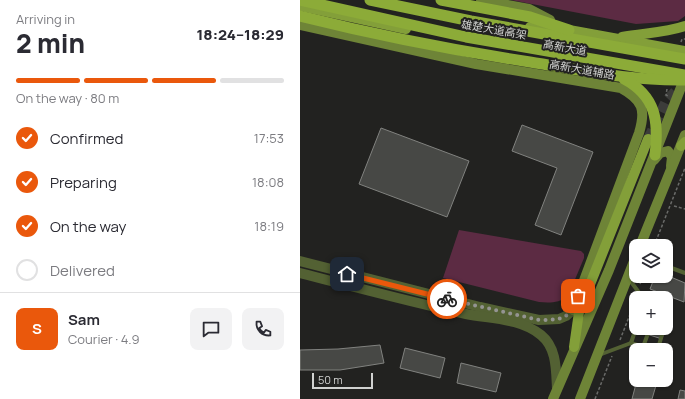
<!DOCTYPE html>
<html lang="en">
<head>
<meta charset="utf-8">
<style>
	:root { --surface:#fff; --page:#f2f2f3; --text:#2b2b33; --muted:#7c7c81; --line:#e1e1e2; --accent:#ea580c }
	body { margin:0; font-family:Manrope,"Noto Sans SC",sans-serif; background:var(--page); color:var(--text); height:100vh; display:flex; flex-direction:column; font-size:15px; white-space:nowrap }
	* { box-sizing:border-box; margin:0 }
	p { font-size:13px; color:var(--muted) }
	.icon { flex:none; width:22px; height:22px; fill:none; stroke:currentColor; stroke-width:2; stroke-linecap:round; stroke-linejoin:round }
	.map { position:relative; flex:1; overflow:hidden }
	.sheet { display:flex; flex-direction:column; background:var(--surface); width:300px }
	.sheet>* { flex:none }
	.buttons { position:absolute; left:329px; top:239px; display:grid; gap:8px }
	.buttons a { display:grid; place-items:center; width:44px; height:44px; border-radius:8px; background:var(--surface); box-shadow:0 1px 3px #0004; font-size:20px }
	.scale { position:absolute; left:12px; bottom:10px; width:61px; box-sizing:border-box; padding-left:4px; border:2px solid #d1d2d0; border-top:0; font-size:11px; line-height:14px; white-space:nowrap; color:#d1d2d0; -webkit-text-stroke:3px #222220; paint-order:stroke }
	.pin { position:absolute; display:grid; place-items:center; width:34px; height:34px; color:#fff; margin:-17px; border-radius:8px; box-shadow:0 2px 6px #0006 }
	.courier { position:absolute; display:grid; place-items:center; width:40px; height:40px; margin:-20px; border:3px solid #ea580c; border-radius:50%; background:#fff; color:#222; box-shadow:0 1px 5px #0007 }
	.headline em { font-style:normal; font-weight:800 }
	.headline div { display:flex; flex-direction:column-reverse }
	.headline { display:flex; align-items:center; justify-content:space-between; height:68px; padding:0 16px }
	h1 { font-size:26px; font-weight:800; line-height:30px }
	.bar { display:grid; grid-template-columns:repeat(4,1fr); gap:6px 4px; align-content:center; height:48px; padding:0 16px }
	.bar i { height:5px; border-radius:3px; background:var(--line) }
	.bar .on { background:var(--accent) }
	.bar p { grid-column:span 4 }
	.line { display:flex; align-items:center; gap:10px; padding:0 16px; border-top:1px solid var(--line) }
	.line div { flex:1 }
	.round { display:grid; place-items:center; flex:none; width:42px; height:42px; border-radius:8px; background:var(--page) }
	ol { padding:0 16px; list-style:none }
	li { display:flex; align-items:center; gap:12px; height:44px }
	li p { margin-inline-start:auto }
	li .icon { padding:4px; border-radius:50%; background:var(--accent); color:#fff; stroke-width:4 }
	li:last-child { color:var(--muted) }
	li i { width:22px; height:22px; border:2px solid var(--line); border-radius:50% }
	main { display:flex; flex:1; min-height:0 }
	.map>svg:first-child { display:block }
	.green { fill:#5c2b43 }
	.building { fill:#474845; stroke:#81827f }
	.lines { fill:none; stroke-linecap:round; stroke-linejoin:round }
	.primary-tunnel { stroke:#3c3c3a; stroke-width:10; stroke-dasharray:10 5; stroke-linecap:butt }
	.path { stroke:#6a6b69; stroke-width:1.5; stroke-dasharray:3 2; stroke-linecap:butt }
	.service { stroke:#536133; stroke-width:4 }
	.tertiary { stroke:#536133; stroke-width:10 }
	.secondary { stroke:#6e8437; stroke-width:10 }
	.primary { stroke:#839f39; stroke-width:10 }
	.trunk { stroke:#8cab38; stroke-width:11 }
	.done { stroke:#949492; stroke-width:4; stroke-dasharray:0 7.2 }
	.route { stroke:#ea580c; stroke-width:5 }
	.labels { text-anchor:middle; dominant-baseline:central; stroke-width:4; stroke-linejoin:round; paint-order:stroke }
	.street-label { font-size:11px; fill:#d1d2d0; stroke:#222220 }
</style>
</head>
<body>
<main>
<section class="sheet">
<div class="headline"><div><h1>2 min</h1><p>Arriving in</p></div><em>18:24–18:29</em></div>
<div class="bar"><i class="on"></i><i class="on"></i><i class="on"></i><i></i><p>On the way · 80 m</p></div>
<ol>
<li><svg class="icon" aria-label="check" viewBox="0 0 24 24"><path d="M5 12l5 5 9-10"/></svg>Confirmed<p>17:53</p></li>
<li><svg class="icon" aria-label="check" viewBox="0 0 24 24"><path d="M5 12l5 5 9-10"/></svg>Preparing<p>18:08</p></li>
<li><svg class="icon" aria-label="check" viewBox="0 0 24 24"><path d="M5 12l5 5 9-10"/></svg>On the way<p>18:19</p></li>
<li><i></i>Delivered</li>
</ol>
<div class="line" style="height:72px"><b class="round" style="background:var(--accent);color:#fff">S</b><div><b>Sam</b><p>Courier · 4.9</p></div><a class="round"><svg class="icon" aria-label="chat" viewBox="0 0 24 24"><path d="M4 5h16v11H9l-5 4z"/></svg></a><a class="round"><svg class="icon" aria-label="phone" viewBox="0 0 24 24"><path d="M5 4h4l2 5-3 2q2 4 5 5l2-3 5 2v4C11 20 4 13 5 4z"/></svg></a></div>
</section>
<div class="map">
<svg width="385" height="399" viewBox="0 0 385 399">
	<rect width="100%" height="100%" fill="#222220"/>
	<g class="green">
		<path d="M211 0H385V16L378 21 336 24Z"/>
		<path d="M159 230 281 251 284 254V258L268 296C260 303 249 303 239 302L143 278Z"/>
	</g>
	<g class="building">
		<path d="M222 125 293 152 261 235 235 225 257 168 212 151Z"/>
		<path d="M81 128 169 161 147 217 59 184Z"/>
		<path d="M366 275 385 283 384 302 350 289 355 276Z"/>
		<path d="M336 325V328H365L362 339 334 330Z"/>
		<path d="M80 345 84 363 40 370H0V350L38 349Z"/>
		<path d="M105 348 145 358 140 378 100 368Z"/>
		<path d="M161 363 201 373 196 392 157 383Z"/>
		<path d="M337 380 357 382 352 399H332Z"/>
		<path d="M380 390 385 391V399H378Z"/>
	</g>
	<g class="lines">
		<path class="primary-tunnel" d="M348 139 366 101 382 84"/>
		<g class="path">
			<path d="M381 42 382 39H385"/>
			<path d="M367 89 366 95 368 96"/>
			<path d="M374 206 385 209"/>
			<path d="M354 246 385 168"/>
			<path d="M340 284 343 276"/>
			<path d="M320 340 336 299"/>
			<path d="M295 399 312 356"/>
		</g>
		<g class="service">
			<path d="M366 266 385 273"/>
			<path d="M329 279 343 298"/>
			<path d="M366 309 370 311 366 322"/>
			<path d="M331 343 336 328"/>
			<path d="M343 347 350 328"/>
			<path d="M299 355 331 343 343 347 359 345 364 328"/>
		</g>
		<g class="tertiary">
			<path d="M0 261 180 307 239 320 259 319 266 316 279 304"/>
			<path d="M0 273C55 287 110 302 166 314 191 319 220 318 241 335 257 348 256 370 257 389"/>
		</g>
		<g class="secondary">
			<path d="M181 0 229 9 250 20"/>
			<path d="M0 25 176 64 321 88C343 100 346 110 339 133L273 310"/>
			<path d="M354 160 360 153 368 151 372 157 371 166"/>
			<path d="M340 246 385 135"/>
			<path d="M253 399 309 270 385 77"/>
			<path d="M280 399 336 256"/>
		</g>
		<g class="primary">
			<path d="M0 6 106 29"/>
			<path d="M230 27 269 30 385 51"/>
			<path d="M322 37C343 33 365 33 385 26"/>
			<path d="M260 57 269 53 272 49 270 43 263 35"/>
			<path d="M381 146 385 142"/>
			<path d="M274 347 279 312 348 139"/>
		</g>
		<g class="trunk">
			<path d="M0 0 166 37 385 75"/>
			<path d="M70 0 171 21 385 59"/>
			<path d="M141 0 230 17 269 30"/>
			<path d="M0 16C76 35 153 50 230 62 281 70 332 81 384 80"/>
			<path d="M324 79C356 96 359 121 355 155"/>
		</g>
	</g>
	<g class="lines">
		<path class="done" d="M147 299 239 320C262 320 271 319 278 296"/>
		<path class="route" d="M47 274 147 299"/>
	</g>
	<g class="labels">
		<g class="street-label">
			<text transform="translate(194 29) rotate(10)">雄楚大道高架</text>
			<text transform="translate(265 47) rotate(10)">高新大道</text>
			<text transform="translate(282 69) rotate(10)">高新大道辅路</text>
		</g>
	</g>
</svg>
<div class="buttons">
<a><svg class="icon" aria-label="layers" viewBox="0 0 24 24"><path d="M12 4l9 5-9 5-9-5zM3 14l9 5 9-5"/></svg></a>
<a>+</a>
<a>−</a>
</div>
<div class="scale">50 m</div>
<div class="pin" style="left:278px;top:296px;background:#ea580c"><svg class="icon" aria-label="bag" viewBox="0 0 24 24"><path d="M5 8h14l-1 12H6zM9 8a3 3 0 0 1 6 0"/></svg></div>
<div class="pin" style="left:47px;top:274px;background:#1f2937"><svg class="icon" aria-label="home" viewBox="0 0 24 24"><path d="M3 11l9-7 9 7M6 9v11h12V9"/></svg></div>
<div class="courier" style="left:147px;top:299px"><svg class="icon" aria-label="bike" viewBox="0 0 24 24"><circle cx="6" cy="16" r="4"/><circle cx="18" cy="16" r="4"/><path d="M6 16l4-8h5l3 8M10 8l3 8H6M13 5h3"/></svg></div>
</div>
</main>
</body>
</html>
